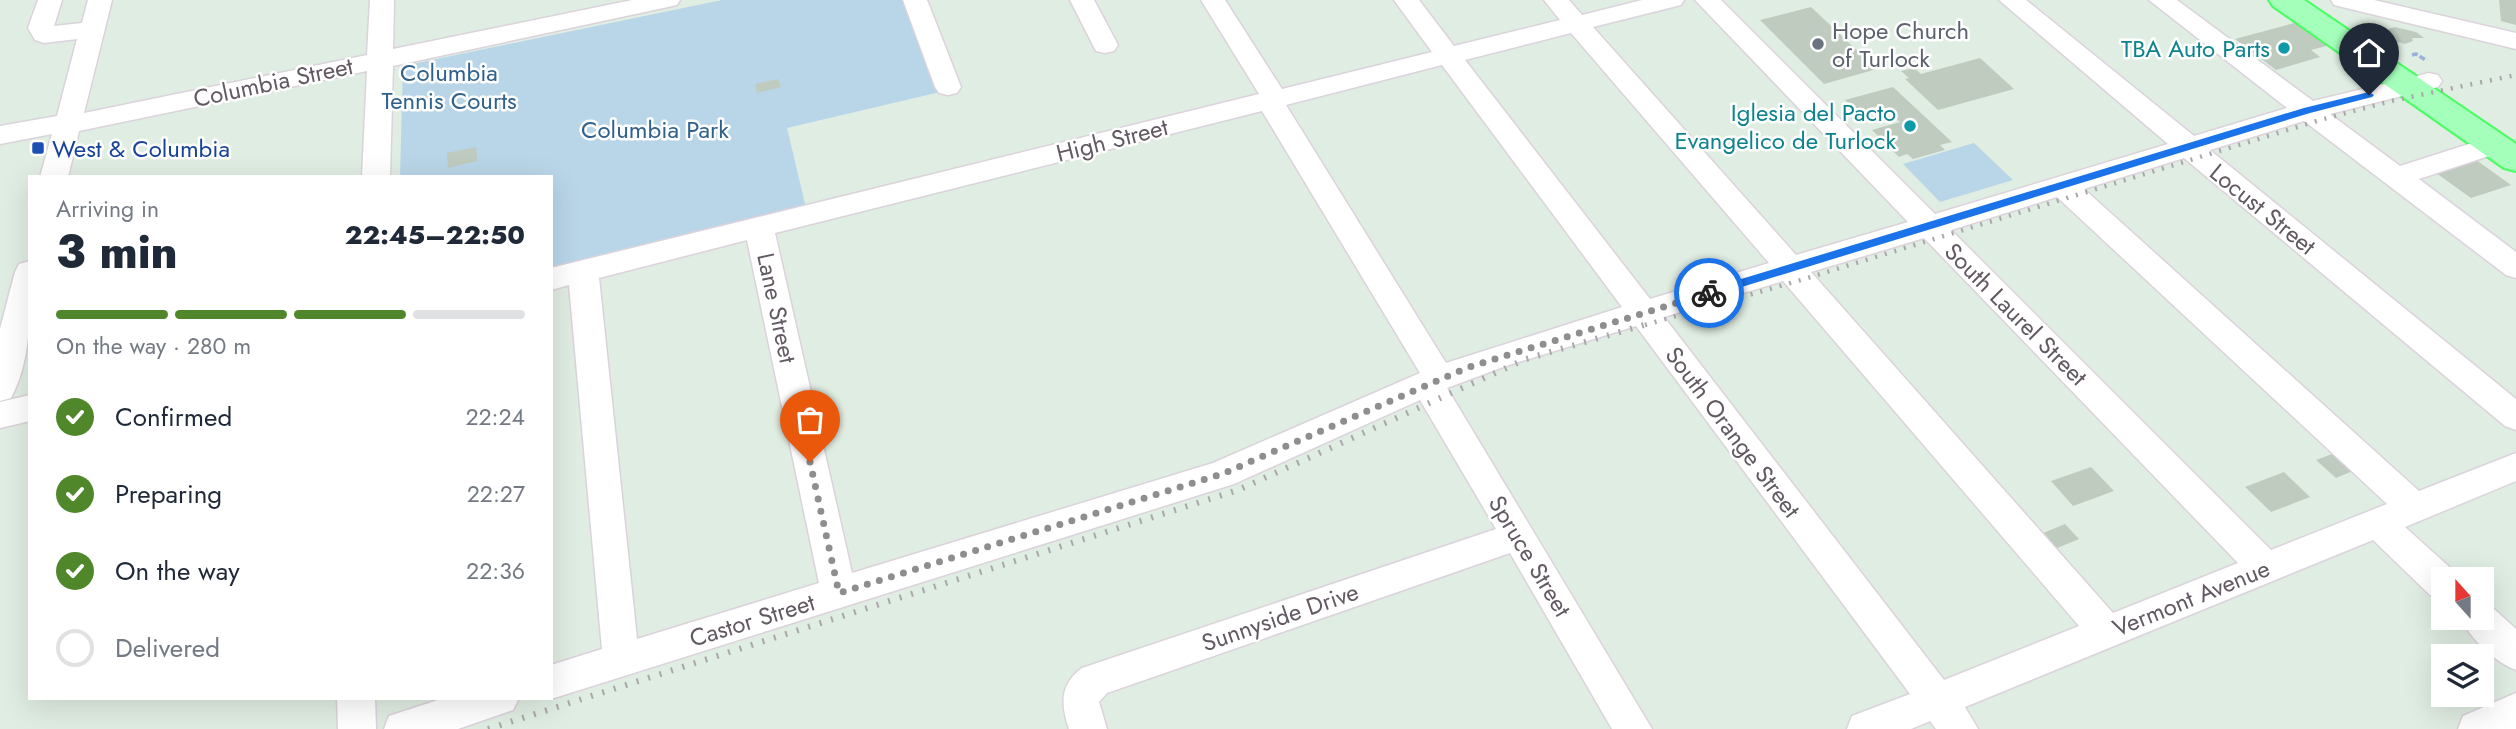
<!DOCTYPE html>
<html lang="en">
<head>
<meta charset="utf-8">
<style>
	:root { --surface:#fff; --page:#f6f6f7; --text:#1f2937; --muted:#747a83; --line:#e0e1e3; --accent:#50872a }
	body { margin:0; font-family:Jost,sans-serif; background:var(--page); color:var(--text); height:100vh; display:flex; flex-direction:column; font-size:26px; white-space:nowrap }
	* { box-sizing:border-box; margin:0 }
	p { font-size:23px; color:var(--muted) }
	.icon { flex:none; width:38px; height:38px; fill:none; stroke:currentColor; stroke-width:2; stroke-linecap:round; stroke-linejoin:round }
	.map { position:relative; flex:1; overflow:hidden }
	.side { position:absolute; left:28px; top:175px; width:525px; height:525px; display:flex; flex-direction:column; background:var(--surface); border-radius:0px; box-shadow:0 7px 28px #0002 }
	.side>* { flex:none }
	.needle { width:46px; rotate:339deg }
	.tools { position:absolute; left:2431px; top:567px; display:grid; gap:14px }
	.tools a { display:grid; place-items:center; width:63px; height:63px; border-radius:0px; background:var(--surface); box-shadow:0 7px 28px #0002; font-size:35px }
	.pin { position:absolute; display:grid; place-items:center; width:60px; height:60px; color:#fff; margin:-72px -30px; border-radius:50% 50% 50% 0; rotate:-45deg; box-shadow:0 0 7px #0007 }
	.pin .icon { rotate:45deg }
	.courier { position:absolute; display:grid; place-items:center; width:70px; height:70px; margin:-35px; border:5px solid #1a73e8; border-radius:50%; background:#fff; color:#222; box-shadow:0 2px 9px #0007 }
	.summary em { font-style:normal; font-weight:800 }
	.summary div { display:flex; flex-direction:column-reverse }
	.summary { display:flex; align-items:center; justify-content:space-between; height:119px; padding:0 28px }
	h1 { font-size:46px; font-weight:800; line-height:52px }
	.bar { display:grid; grid-template-columns:repeat(4,1fr); gap:10px 7px; align-content:center; height:84px; padding:0 28px }
	.bar i { height:9px; border-radius:5px; background:var(--line) }
	.bar .on { background:var(--accent) }
	.bar p { grid-column:span 4 }
	ol { padding:0 28px; list-style:none }
	li { display:flex; align-items:center; gap:21px; height:77px }
	li p { margin-inline-start:auto }
	li .icon { padding:7px; border-radius:50%; background:var(--accent); color:#fff; stroke-width:4 }
	li:last-child { color:var(--muted) }
	li i { width:38px; height:38px; border:4px solid var(--line); border-radius:50% }
	.map>svg:first-child { display:block }
	.green { fill:#b9d5e8 }
	.building { fill:#bfcbbf }
	.lines { fill:none; stroke-linecap:round; stroke-linejoin:round }
	.minor-casing { stroke:#dbd3db; stroke-width:3 }
	.major-casing { stroke:#48fe60; stroke-width:4 }
	.path { stroke:#9bb0db; stroke-width:3.5; stroke-dasharray:6 2.5; stroke-linecap:butt }
	.minor { fill:#fff; fill-rule:evenodd }
	.major { fill:#a3ffba; fill-rule:evenodd }
	.rail-far1 { stroke:#aaa7aa; stroke-width:4.5; stroke-dasharray:2 8; stroke-linecap:butt }
	.rail { stroke:#aaa7aa; stroke-width:6; stroke-dasharray:2 10; stroke-linecap:butt }
	.route { fill:#1a73e8 }
	.done { stroke:#8e8d8f; stroke-width:7; stroke-dasharray:0 12.6 }
	.worship-dot { fill:#6b7280; stroke:#fff; stroke-width:2.5 }
	.culture-dot { fill:#0f9aa8; stroke:#fff; stroke-width:2.5 }
	.transit-dot { fill:#1a4fb4; stroke:#fff; stroke-width:2.5 }
	.labels { text-anchor:middle; dominant-baseline:central; stroke-width:5; stroke-linejoin:round; paint-order:stroke }
	.worship-label { font-size:24px; fill:#5b616d; stroke:#fff; text-anchor:start }
	.culture-label { font-size:24px; fill:#0d838f; stroke:#fff; text-anchor:end }
	.park-label { font-size:24px; fill:#2e618c; stroke:#fff }
	.street-label { font-size:24px; fill:#625962; stroke:#fff }
	.transit-label { font-size:24px; fill:#164399; stroke:#fff; text-anchor:start }
</style>
</head>
<body>
<div class="map">
<svg width="2516" height="729" viewBox="0 0 2516 729">
	<rect width="100%" height="100%" fill="#e0ede2"/>
	<g class="green">
		<path d="M722 0H907L940 92 787 128 806 208 551 270V177H400L403 66Z"/>
		<path d="M1974 143 2013 180 1940 202 1903 164Z"/>
	</g>
	<g class="building">
		<path d="M2499 0H2516V25L2501 21Z"/>
		<path d="M1811 7 1877 69 1824 84 1760 20Z"/>
		<path d="M2298 22 2330 45 2311 50 2320 57 2276 70 2235 39Z"/>
		<path d="M2395 27 2416 32 2424 38H2412L2413 41 2405 44 2398 42 2382 31Z"/>
		<path d="M1980 58 2014 89 1938 110 1905 79 1909 78 1901 71 1914 68 1921 74Z"/>
		<path d="M778 79 781 87 757 93 755 84Z"/>
		<path d="M1893 87 1952 142 1940 145 1945 150 1913 159 1907 154 1899 157 1872 130 1900 122 1882 105 1857 112 1845 100Z"/>
		<path d="M476 147 477 161 448 168 447 153Z"/>
		<path d="M2476 160 2511 185 2471 198 2436 173Z"/>
		<path d="M2335 453 2355 470 2336 478 2316 460Z"/>
		<path d="M2091 467 2114 491 2073 506 2051 481Z"/>
		<path d="M2284 472 2310 497 2271 512 2245 487Z"/>
		<path d="M2065 524 2079 539 2055 549 2041 534Z"/>
	</g>
	<g class="lines">
		<defs>
			<g id="minor">
				<path d="M38 0H62L54 26 82 23 88 0H112L84 113 367 55 370 0H394L393 49 632 0H680L677 5 668 7 393 66 390 177H362L367 71 79 131 68 177H40L52 134 0 144V126L57 116 77 39 44 43 35 40 28 28Z"/>
				<path d="M903 0H927L961 87 957 93 948 95 939 93 935 87Z"/>
				<path d="M1070 0H1094L1118 45 1114 51 1105 53 1096 51Z"/>
				<path d="M1201 0H1225L1282 89 1432 52 1394 0H1419L1454 46 1560 20 1544 0H1569L1582 15 1642 0H1684L1681 5 1593 27 1796 255 1908 222 1695 0H1721L1935 214 2168 144 1999 0H2026L2194 136 2287 108 2149 0H2177L2313 101 2429 73 2438 75 2442 81 2438 87 2330 114 2400 166 2494 136 2504 139 2508 145 2504 151 2419 179 2516 252V278L2506 275 2304 121 2210 150 2516 399V430L2505 426 2184 158 2084 189 2419 491 2516 453V481L2405 527 2456 573 2459 579H2443V599L2430 595 2373 540 1965 707 1978 729H1936L1930 721 1911 729H1847L1852 716 1910 694 1636 326 1506 366 1447 388 1652 729H1612L1510 553 1107 693 1099 702 1107 729H1069C1061 705 1059 685 1082 668L1496 529 1420 400 1234 484 551 699 549 698H551V665L602 649 569 285 551 290V268L1259 94ZM1571 33 1769 263 1650 299 1465 60ZM1442 65 1622 307 1446 363 1286 105ZM1262 111 1420 373 1213 463 852 573 775 233ZM2057 197 2387 504 2271 550 1951 230ZM1924 238 2238 563 2113 613 1811 272ZM747 240 819 583 637 639 599 278ZM1783 281 2079 626 1944 680 1664 317Z"/>
				<path d="M2331 0H2374L2516 33V49L2334 5Z"/>
				<path d="M30 261C30 306 33 357 11 398L0 401V329L15 272 19 264Z"/>
				<path d="M30 395V421L0 428V402Z"/>
				<path d="M2482 603 2492 607 2516 629V670C2495 662 2470 639 2461 618H2482Z"/>
				<path d="M2516 693V729H2458L2463 716Z"/>
				<path d="M337 698H375L376 729H338Z"/>
				<path d="M444 698H519L513 710 458 729H384L389 716Z"/>
			</g>
			<path id="major" d="M2269 0H2304L2516 144V171L2504 168 2273 6Z"/>
		</defs>
		<use href="#minor" class="minor-casing"/>
		<use href="#major" class="major-casing"/>
		<path class="path" d="M2412 55 2416 54 2427 61"/>
		<use href="#minor" class="minor"/>
		<use href="#major" class="major"/>
		<path class="rail-far1" d="M1645 325 1801 280 2320 120 2391 101 2516 75"/>
		<path class="rail" d="M488 729 1238 490 1526 359 1651 323"/>
	</g>
	<path class="route" d="M2369 92 2374 95 2372 97 2310 113 1709 297 1704 293 1705 290 2304 108Z"/>
	<g class="lines">
		<path class="done" d="M810 462 839 593 1222 474 1469 367 1709 293"/>
	</g>
	<circle class="worship-dot" cx="1818" cy="44" r="7"/>
	<g class="culture-dot">
		<circle cx="2284" cy="48" r="7"/>
		<circle cx="1910" cy="126" r="7"/>
	</g>
	<rect class="transit-dot" x="31" y="141" width="14" height="14" rx="3.5"/>
	<g class="labels">
		<g class="worship-label">
			<text x="1832" y="30">Hope Church<tspan x="1832" dy="28">of Turlock</tspan></text>
		</g>
		<g class="culture-label">
			<text x="2270" y="48">TBA Auto Parts</text>
			<text x="1896" y="112">Iglesia del Pacto<tspan x="1896" dy="28">Evangelico de Turlock</tspan></text>
		</g>
		<g class="park-label">
			<text x="449" y="72">Columbia<tspan x="449" dy="28">Tennis Courts</tspan></text>
			<text x="655" y="129">Columbia Park</text>
		</g>
		<g class="street-label">
			<text transform="translate(273 82) rotate(-12)">Columbia Street</text>
			<text transform="translate(1112 140) rotate(-14)">High Street</text>
			<text transform="translate(2263 209) rotate(39)">Locust Street</text>
			<text transform="translate(777 308) rotate(78)">Lane Street</text>
			<text transform="translate(2016 314) rotate(45)">South Laurel Street</text>
			<text transform="translate(1733 432) rotate(53)">South Orange Street</text>
			<text transform="translate(1530 556) rotate(59)">Spruce Street</text>
			<text transform="translate(2191 598) rotate(-22)">Vermont Avenue</text>
			<text transform="translate(1280 617) rotate(-19)">Sunnyside Drive</text>
			<text transform="translate(752 620) rotate(-17)">Castor Street</text>
		</g>
		<g class="transit-label">
			<text x="52" y="148">West &amp; Columbia</text>
		</g>
	</g>
</svg>
<div class="tools">
<a><svg class="needle" viewBox="-14 -14 28 28"><path d="M0-13l5 13h-10z" fill="#e53935"/><path d="M0 13l5-13h-10z" fill="#747a83"/></svg></a>
<a><svg class="icon" aria-label="layers" viewBox="0 0 24 24"><path d="M12 4l9 5-9 5-9-5zM3 14l9 5 9-5"/></svg></a>
</div>
<div class="pin" style="left:810px;top:462px;background:#ea580c"><svg class="icon" aria-label="bag" viewBox="0 0 24 24"><path d="M5 8h14l-1 12H6zM9 8a3 3 0 0 1 6 0"/></svg></div>
<div class="pin" style="left:2369px;top:95px;background:#1f2937"><svg class="icon" aria-label="home" viewBox="0 0 24 24"><path d="M3 11l9-7 9 7M6 9v11h12V9"/></svg></div>
<div class="courier" style="left:1709px;top:293px"><svg class="icon" aria-label="bike" viewBox="0 0 24 24"><circle cx="6" cy="16" r="4"/><circle cx="18" cy="16" r="4"/><path d="M6 16l4-8h5l3 8M10 8l3 8H6M13 5h3"/></svg></div>
<section class="side">
<div class="summary"><div><h1>3 min</h1><p>Arriving in</p></div><em>22:45–22:50</em></div>
<div class="bar"><i class="on"></i><i class="on"></i><i class="on"></i><i></i><p>On the way · 280 m</p></div>
<ol>
<li><svg class="icon" aria-label="check" viewBox="0 0 24 24"><path d="M5 12l5 5 9-10"/></svg>Confirmed<p>22:24</p></li>
<li><svg class="icon" aria-label="check" viewBox="0 0 24 24"><path d="M5 12l5 5 9-10"/></svg>Preparing<p>22:27</p></li>
<li><svg class="icon" aria-label="check" viewBox="0 0 24 24"><path d="M5 12l5 5 9-10"/></svg>On the way<p>22:36</p></li>
<li><i></i>Delivered</li>
</ol>
</section>
</div>
</body>
</html>
